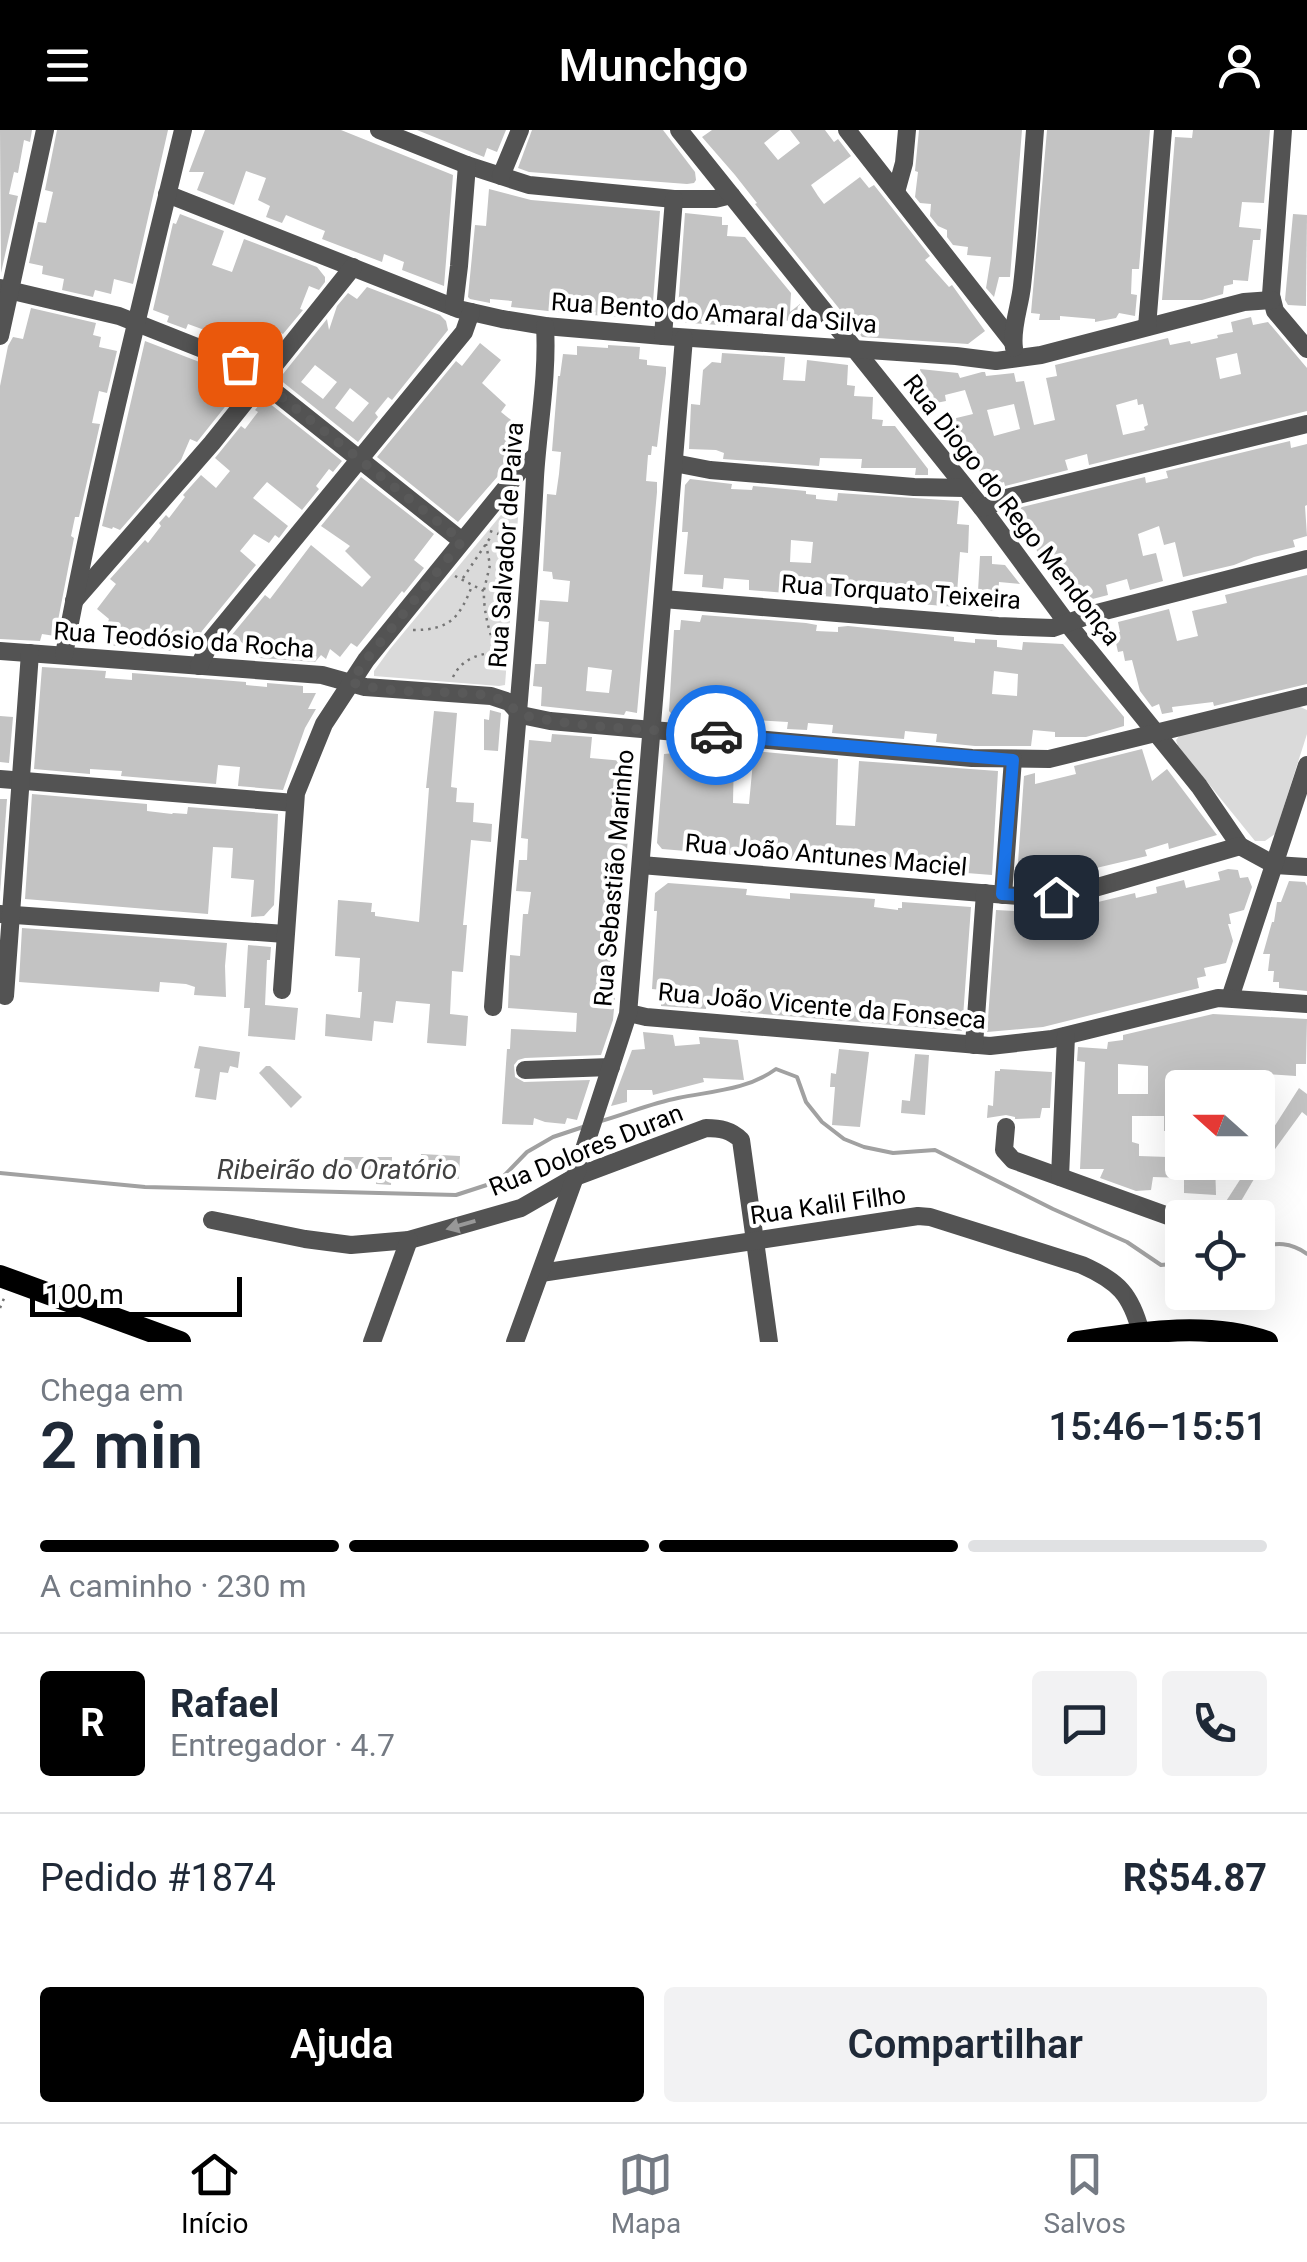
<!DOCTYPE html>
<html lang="pt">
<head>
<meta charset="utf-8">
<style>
	:root { --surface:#fff; --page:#f2f2f3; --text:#1f2937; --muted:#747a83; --line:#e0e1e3; --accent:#000 }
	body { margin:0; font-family:Roboto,sans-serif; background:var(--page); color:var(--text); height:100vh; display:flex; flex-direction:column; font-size:38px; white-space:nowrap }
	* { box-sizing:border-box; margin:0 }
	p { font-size:32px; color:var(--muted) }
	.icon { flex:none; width:55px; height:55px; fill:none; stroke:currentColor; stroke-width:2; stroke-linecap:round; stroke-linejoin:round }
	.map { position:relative; height:1212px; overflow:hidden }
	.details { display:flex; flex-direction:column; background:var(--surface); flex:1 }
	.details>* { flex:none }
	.needle { width:65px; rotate:291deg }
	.buttons { position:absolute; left:1165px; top:940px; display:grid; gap:20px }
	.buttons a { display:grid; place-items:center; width:110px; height:110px; border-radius:10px; background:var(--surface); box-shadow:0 10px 40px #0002; font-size:50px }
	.scale { position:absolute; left:30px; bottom:25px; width:212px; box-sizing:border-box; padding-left:10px; border:5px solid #000; border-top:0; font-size:28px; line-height:35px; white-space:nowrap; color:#000; -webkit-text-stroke:8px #fff; paint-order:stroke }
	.pin { position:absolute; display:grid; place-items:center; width:85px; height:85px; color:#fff; margin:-42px; border-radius:20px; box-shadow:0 5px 15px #0006 }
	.courier { position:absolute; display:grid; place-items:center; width:100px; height:100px; margin:-50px; border:8px solid #1a73e8; border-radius:50%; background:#fff; color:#222; box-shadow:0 2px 12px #0007 }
	.headline em { font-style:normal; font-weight:600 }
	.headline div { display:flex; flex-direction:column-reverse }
	.headline { display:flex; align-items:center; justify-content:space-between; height:170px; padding:0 40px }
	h1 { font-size:65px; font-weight:600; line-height:75px }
	.bar { display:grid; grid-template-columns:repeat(4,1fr); gap:15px 10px; align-content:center; height:120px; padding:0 40px }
	.bar i { height:12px; border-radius:8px; background:var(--line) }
	.bar .on { background:var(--accent) }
	.bar p { grid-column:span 4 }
	.line { display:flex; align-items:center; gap:25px; padding:0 40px; border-top:2px solid var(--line) }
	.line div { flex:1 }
	.round { display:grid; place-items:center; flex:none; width:105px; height:105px; border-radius:10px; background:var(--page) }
	.primary-button { display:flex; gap:20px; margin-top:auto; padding:20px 40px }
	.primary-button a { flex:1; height:115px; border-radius:10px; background:var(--accent); color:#fff; font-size:40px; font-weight:600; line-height:115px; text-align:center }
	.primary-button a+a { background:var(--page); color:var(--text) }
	header { display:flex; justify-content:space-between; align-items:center; height:130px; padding:0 40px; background:var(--accent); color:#fff; font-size:45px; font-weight:600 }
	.menu { display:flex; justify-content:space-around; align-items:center; height:140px; border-top:2px solid var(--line); background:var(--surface); font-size:28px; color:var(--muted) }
	.menu a { display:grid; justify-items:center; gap:5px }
	.menu .on { color:var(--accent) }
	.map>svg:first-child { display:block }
	.green { fill:#dadada }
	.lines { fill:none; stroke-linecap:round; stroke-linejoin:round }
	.stream { stroke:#a1a1a1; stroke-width:4 }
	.building { fill:#c3c3c3; fill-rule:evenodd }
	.path { stroke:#757575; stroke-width:2.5; stroke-dasharray:2.5 5; stroke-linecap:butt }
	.minor { stroke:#535353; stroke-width:18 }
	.major { stroke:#000; stroke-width:22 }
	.oneway { fill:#989898 }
	.done { stroke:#595959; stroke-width:10; stroke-dasharray:0 18 }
	.route { stroke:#1a73e8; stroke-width:12 }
	.labels { text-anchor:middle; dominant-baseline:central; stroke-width:8; stroke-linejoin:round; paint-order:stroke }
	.street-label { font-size:25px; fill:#000; stroke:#fff }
	.water-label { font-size:28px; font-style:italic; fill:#424242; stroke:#fff }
</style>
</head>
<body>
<header><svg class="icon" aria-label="menu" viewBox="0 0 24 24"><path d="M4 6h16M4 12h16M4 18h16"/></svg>Munchgo<svg class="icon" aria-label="person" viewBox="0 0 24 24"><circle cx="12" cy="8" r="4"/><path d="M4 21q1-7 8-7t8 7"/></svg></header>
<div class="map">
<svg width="1307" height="1212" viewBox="0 0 1307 1212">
	<rect width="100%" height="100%" fill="#fff"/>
	<g class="green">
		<path d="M520 362 505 555 499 556 374 546V541L390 519Z"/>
		<path d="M1298 576 1307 580V604L1275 704 1265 711H1255L1178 616 1176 610 1180 605Z"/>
	</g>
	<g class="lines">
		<g class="stream">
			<path d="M601 991C626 984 652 973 678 968 712 961 747 960 776 939L797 947 806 972 822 992 844 1009 864 1017 893 1023 935 1020 1053 1079 1127 1112 1161 1135 1182 1133"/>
			<path d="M0 1043 145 1057 456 1065 499 1051 527 1022 553 1007 583 997"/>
			<path d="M1258 1118C1276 1112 1291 1112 1307 1124"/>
		</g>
	</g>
	<g class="building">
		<path d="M0 0H32L30 12 24 10 18 43 14 42 9 64 18 66 1 143Z"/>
		<path d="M57 0H168L133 154 114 149 111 164 95 160 93 167 62 160 64 149 42 144 43 136 29 133 38 92 46 93 53 62 45 60Z"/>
		<path d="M205 0H341L453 45 444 156 402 140 404 132 384 124 382 132 322 109 325 101 310 95 286 85 282 93 266 87 270 76 258 70 266 48 246 41 234 75 197 60 204 42H189Z"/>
		<path d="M417 0H506L497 22 487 18 484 27Z"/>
		<path d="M532 0H663L695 42 696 50 694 53 687 54 529 42 518 38Z"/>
		<path d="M712 0H780L764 13 778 30 800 13 790 0H825L834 12 838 9 851 26 811 55 818 66 824 74 860 47 869 58 874 55 930 126 925 130 949 157 952 155 985 201 968 214 862 207 755 74 757 73 735 45 702 7Z"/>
		<path d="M919 0H1022L1010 147H999L994 167 986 158 991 127 967 125 968 117 953 115 947 107V100L938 96 930 86 931 74 920 73 915 67 918 42 915 41Z"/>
		<path d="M1047 0H1150L1139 139H1132L1131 164 1137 165 1135 186 1119 183 1116 188 1095 192V189L1060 186V190H1039L1040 184 1031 183Z"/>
		<path d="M1193 0H1270L1264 73 1242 72 1239 97 1261 99 1260 110H1253L1248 151 1233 150V154L1224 156 1223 164 1202 170H1162L1175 7 1192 8Z"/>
		<path d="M489 59 531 70 660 81 652 185 639 184 640 188 576 184 511 177 512 171 490 169V173L470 169 468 167 475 95 486 96Z"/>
		<path d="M685 83 722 87V95H728L727 106 745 107 791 163 790 182 800 174 799 192 744 186H732V196L677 192Z"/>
		<path d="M180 84 224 101 212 135 232 142 244 109 317 137 325 147V152L319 160 309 156 300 179 303 180 283 204 278 202 268 223 255 217 250 226 208 208 210 202 188 194 186 199 167 192 169 186 153 180 173 93 176 94Z"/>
		<path d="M1293 84 1307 85 1306 176 1288 175 1285 170Z"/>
		<path d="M367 157 440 185 446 191 448 200 392 270 388 267 375 283 378 287 358 312 279 249 327 189 329 200 337 176 348 163 357 169ZM315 235 337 252 323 269 301 252ZM350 258 369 273 353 292 335 278Z"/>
		<path d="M31 178 96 193 93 205 101 207 99 217 117 221 107 263 99 261 92 293 100 294 79 387H75L71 406 74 408 55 506 42 504 40 511 0 509V256L8 216 13 207 23 209Z"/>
		<path d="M1251 187 1253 195 1268 192 1307 238V281L1089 335 1087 324 1065 330 1068 340 1005 356 1004 352 985 358 978 336 967 339 936 300 950 297 948 290 973 284 965 260 945 265 946 271 926 275 924 262 918 263 916 251 922 250 920 239 958 243 960 248 982 242H985L986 246 1014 243 1016 252 1024 251 1034 295 1055 290 1046 248 1057 246 1055 235 1168 208 1170 215 1190 211 1191 214 1218 208 1217 205 1233 202 1231 192ZM1237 223 1241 244 1220 249 1216 228ZM1137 269 1138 275 1143 274 1148 295 1144 297 1145 300 1123 305 1116 275ZM1014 274 1020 299 994 306 987 280Z"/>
		<path d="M145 211 228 243 221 256 236 263 197 312 190 309 181 330 120 400 113 397 112 399 102 396Z"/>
		<path d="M480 213 501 230 482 253 506 275 501 282 516 294 504 309 510 314 502 323 511 331 458 392 377 327 456 231 462 236Z"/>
		<path d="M608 215 640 217 639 229 647 230V235L666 237V243L657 317 652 316 651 325H648L646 351 657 352V362L637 583 626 581 624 585 541 576 542 557 533 556 535 534H546L549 492 538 491 540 470 568 472 570 451 553 449 552 442 543 441 547 364 556 365 559 344 561 322 552 321 558 246H560L563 224 577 225V216L608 218ZM588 537 612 540 609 563 586 561Z"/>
		<path d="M722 223 785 227 783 250 805 251 807 230 848 235 847 255 855 256 854 266 873 267 872 289 883 290 882 296H895L928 339V345H915L916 338H861L862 329 820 328 819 336 723 329 724 323 716 320 689 319 691 274 700 275 703 240 712 232 721 233Z"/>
		<path d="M264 269 342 331 333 342 329 339 316 356 319 359 302 380 267 352 253 368 288 396 279 408 275 405 269 413 254 404 240 421 256 435 202 501 194 516 191 514 183 520 176 514 170 521 160 517 157 520 107 515 110 503 105 501 109 489 97 479 116 454 110 449 145 410 148 413 161 396 159 393 166 385 169 388 185 367 183 365 201 345 216 358 230 341 215 328 241 296 245 299 258 282 255 280Z"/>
		<path d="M1290 311 1291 318 1307 314V375L1305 376 1307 406 1293 410 1295 417 1254 427 1234 435 1183 447 1175 412 1164 415 1159 396 1138 404 1143 426 1156 423 1163 451 1130 460 1127 449 1106 455 1108 465 1073 474 1069 472 1059 444 1050 446 1045 424 1038 425 1032 402 1018 406 1007 390V382L1014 379 1145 347 1146 353 1168 348 1166 341Z"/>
		<path d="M361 347 434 404 414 430 424 438 404 463 402 461 357 517 351 513 340 527 330 519 326 529 321 525 315 532 260 528 233 505 231 506 265 465 270 469 311 415 362 457 371 447 345 421 350 416 321 396Z"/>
		<path d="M690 349 732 354 731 359 752 360 753 356 806 361V364L816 365V369L837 371 838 363 959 371 957 394 969 395 968 423 960 422 956 477 749 460V450L724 448 723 459 702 457 703 445 684 444 688 402H682L685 355ZM791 410 813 412 811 433 790 432Z"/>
		<path d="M980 426H992V434L1005 435 1020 454 999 452 997 481 977 479Z"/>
		<path d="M1307 445V554L1214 576 1213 572 1172 577 1173 582 1162 584 1159 574 1152 577 1140 561 1132 530 1125 531 1123 521 1118 522 1114 504 1120 502 1118 492 1169 479 1177 511 1198 506 1192 481 1227 473 1225 465Z"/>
		<path d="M702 485 806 493 817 495 816 501 838 502V497L848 496 954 507V511L975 513V509L997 510V517L1022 520 1023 512 1063 514 1124 587V596L1086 607H1055V602L1033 600 1031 616H975L936 612 937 604 915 602 905 601 904 609 832 603 833 595 808 593 807 600 787 599 788 592 756 590 757 578 736 576 734 595 676 589 669 581 674 500H680L681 490 700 492ZM994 541 1018 544 1017 566 992 564Z"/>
		<path d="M42 537 106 541 105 548 132 550V543L246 552V555L267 557V553L303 556V563H316L308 579H316L305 598 283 660 238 656 240 637 218 635 216 654 121 646 122 641 90 639V644L34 639Z"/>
		<path d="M490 580 501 583 498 621 484 620V589L489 590Z"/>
		<path d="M434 581 457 583 451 657 457 658 456 672 474 673 473 692 492 694 491 712 471 710 463 795H467L463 842 452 841 450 884 468 886 466 916 427 913 430 874 396 871 393 893 374 891 372 911 325 906 326 884 360 888 362 862H358L360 828 335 826 338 770 372 773 371 782H375V786L419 792 429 658H426Z"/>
		<path d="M0 586 13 587 9 633 0 632Z"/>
		<path d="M552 604 592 607 590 628 635 632 632 664H630L628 685H630L619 812H612L611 823 609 844 617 845 613 890 601 925 525 928 518 930 514 935 515 947 524 952 590 950 577 990 567 988 565 994 545 992 534 988 533 995 502 994 507 919H510L511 899 576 902 577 883 508 878 510 825 520 826 523 784H528L531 762 516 761 519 730H527L528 709 521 708 529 610 551 612Z"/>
		<path d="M677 615 690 616 689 620 734 624 733 673 749 674 754 621 838 629 836 695 855 696 859 631 998 641 992 745 852 734V727L842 725 819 724 818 732 662 719 657 713 664 624 675 623Z"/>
		<path d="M1142 619 1152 651 1167 639 1217 705 1169 719 1168 713 1145 720 1147 726 1075 743 1044 749 1017 747 1024 646 1035 643V654L1076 644 1074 636Z"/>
		<path d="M32 664 147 674V681L172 684 173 683 187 684 188 677 278 684 274 775 264 786 251 787 254 750 231 748 233 718 213 717 208 784 25 769Z"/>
		<path d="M0 669H7L0 763Z"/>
		<path d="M1228 739 1238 740 1240 748 1248 747 1252 757 1244 780 1229 784 1231 794H1228L1233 811 1226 833 1204 838 1206 846 1197 848 1199 858 1043 897 987 902 996 780 1053 783 1135 763 1136 768 1157 763 1156 757 1184 750 1186 758 1220 750 1218 742Z"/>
		<path d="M1289 751 1305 752 1307 756V861L1279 858V852H1273L1274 841H1268L1270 824H1263L1272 792H1274L1277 772H1281Z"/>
		<path d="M668 753 747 759 746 765 790 769V763L875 769 874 777 898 780V778H902V772L971 777 962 901 740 882V872L717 869V872L706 871V879L661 876 662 860 652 859 657 781H654L655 763Z"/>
		<path d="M22 798 227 813 225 836 226 867 194 865 195 857 186 854 160 852 159 862 19 852Z"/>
		<path d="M248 815 271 817 270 830H267L265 875 298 878 295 910 248 906 250 878H244Z"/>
		<path d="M1213 884 1307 889 1306 934H1296V946L1235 942 1237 958H1182V1032H1215L1216 1065 1184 1063V1048L1153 1047 1151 1060 1136 1061 1100 1048 1104 1039H1080L1085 932 1077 931 1078 917 1107 919 1108 912 1123 910V905ZM1118 934 1148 936V964H1118ZM1132 986H1164V1001H1169L1168 1027 1139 1026V1014L1132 1012Z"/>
		<path d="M643 902 673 905 675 916 700 914 699 907 738 910 744 950 703 948 704 952 653 965 652 960H627V972L611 976 632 920 645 919Z"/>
		<path d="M199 916 240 922 238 938 230 936 228 943 220 942 216 970 195 967 200 939 194 938Z"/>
		<path d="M839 919 869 922 860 997 832 995 835 957H830L831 943 836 944Z"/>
		<path d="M915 924 929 925 925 985 901 983 902 970 910 971Z"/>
		<path d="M266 936H270L302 967 291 978 259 943Z"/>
		<path d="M1000 939 1052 942 1050 978H1042L1040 988 1015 989V987L1006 985 987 988 988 975 993 976 995 941H1000Z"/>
		<path d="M1299 958 1307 964V986L1302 982 1270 1026 1260 1019Z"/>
		<path d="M421 1024 460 1026 459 1049 420 1047Z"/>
		<path d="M344 1027H392L391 1055 376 1054 377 1040 343 1038Z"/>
		<path d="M1245 1042 1254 1049 1234 1083 1223 1076Z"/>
	</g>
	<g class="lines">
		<g class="path">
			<path d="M490 401 515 410"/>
			<path d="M455 446 484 461C483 481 491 516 504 531"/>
			<path d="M463 448 492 405"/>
			<path d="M484 460 490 435 486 414"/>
			<path d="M413 500C449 500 459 489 472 456"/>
			<path d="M453 547C461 530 478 523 496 523"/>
			<path d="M0 1178 5 1166"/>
		</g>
		<g class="minor">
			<path d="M379 0 467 35 529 55 674 69H715L731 65"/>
			<path d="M679 0 982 378 1067 493 1199 656 1240 716 1275 735 1307 737"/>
			<path d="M847 0 1012 211"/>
			<path d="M1283 0 1271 165 1275 181 1307 219"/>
			<path d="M501 46 520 0"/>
			<path d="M896 62 904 33 907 0"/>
			<path d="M167 64 458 179 502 189 545 196 663 206 956 226 996 231 1041 225 1244 172 1272 170"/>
			<path d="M0 158 119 186 240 234 462 411"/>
			<path d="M454 177 459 136 467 35"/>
			<path d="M1147 197 1163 0"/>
			<path d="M0 206 45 0"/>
			<path d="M663 206 674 69"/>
			<path d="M1014 218C1011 198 1020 176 1022 156 1028 104 1031 52 1035 0"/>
			<path d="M674 333 710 340 914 357 965 358"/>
			<path d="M982 378 1010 367 1307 294"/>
			<path d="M663 469 998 496 1053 498 1093 484 1307 429"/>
			<path d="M74 471 212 313 353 137"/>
			<path d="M0 521 322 545 365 557 491 566 509 572 521 585 550 591 972 628 1049 629 1307 566"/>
			<path d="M64 525C96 349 141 175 183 0"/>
			<path d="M199 536 212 509 464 202 471 182"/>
			<path d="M0 649 295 673"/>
			<path d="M641 735 1043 768 1077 763 1240 716"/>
			<path d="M1003 765 1013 629"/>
			<path d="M0 784 285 804"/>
			<path d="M282 860 296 663 324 594 366 530 518 343 536 325"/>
			<path d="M5 866 30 523"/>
			<path d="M1230 868 1307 635"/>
			<path d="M493 877C506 700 526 524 535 347 538 297 548 247 545 196"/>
			<path d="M629 883 646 887 990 916 1052 909 1218 868 1307 874"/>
			<path d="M974 915 985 763"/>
			<path d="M525 940 611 937"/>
			<path d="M1006 997 1004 1020 1013 1030 1182 1091"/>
			<path d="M1060 1047 1066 906"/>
			<path d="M212 1090 305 1109 351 1115 409 1110 521 1078 575 1047 706 998C720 998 731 1000 741 1010L769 1212"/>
			<path d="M541 1143 918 1086 930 1087 1082 1135C1118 1151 1131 1164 1141 1203"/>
			<path d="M372 1212 409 1110"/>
			<path d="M515 1212 575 1047 628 884 684 208"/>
		</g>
		<g class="major">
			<path d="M0 1146 180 1212"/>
			<path d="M1078 1212C1138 1203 1207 1191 1267 1212"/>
		</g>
	</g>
	<defs><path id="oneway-solid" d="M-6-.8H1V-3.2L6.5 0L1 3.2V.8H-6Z" transform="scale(2.5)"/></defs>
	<use class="oneway" href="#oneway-solid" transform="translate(461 1095) rotate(164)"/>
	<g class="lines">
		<path class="done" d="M240 234 462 411 366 530 351 552C396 567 445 558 490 566 508 570 515 584 531 587 591 599 655 599 716 605"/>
		<path class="route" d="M716 605 1013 630 1002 764 1056 767"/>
	</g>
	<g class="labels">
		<g class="street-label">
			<text transform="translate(714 183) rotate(4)">Rua Bento do Amaral da Silva</text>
			<text transform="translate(1012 380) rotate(52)">Rua Diogo do Rego Mendonça</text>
			<text transform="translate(506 415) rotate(-86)">Rua Salvador de Paiva</text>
			<text transform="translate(901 462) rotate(4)">Rua Torquato Teixeira</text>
			<text transform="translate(184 510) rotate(4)">Rua Teodósio da Rocha</text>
			<text transform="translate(826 725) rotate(5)">Rua João Antunes Maciel</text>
			<text transform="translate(614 748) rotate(-85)">Rua Sebastião Marinho</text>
			<text transform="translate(822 876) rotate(5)">Rua João Vicente da Fonseca</text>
			<text transform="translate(586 1020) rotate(-22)">Rua Dolores Duran</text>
			<text transform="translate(828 1075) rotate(-8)">Rua Kalil Filho</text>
		</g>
		<g class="water-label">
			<text x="337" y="1039">Ribeirão do Oratório</text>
		</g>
	</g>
</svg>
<div class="buttons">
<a><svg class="needle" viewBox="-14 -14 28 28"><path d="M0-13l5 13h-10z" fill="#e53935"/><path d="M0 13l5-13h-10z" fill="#747a83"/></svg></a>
<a><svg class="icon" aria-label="locate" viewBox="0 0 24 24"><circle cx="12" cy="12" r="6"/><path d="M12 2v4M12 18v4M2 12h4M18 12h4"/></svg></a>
</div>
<div class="scale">100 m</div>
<div class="pin" style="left:240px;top:234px;background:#ea580c"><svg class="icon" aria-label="bag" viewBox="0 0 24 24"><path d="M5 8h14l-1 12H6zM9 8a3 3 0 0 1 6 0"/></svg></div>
<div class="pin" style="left:1056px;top:767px;background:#1f2937"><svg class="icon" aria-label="home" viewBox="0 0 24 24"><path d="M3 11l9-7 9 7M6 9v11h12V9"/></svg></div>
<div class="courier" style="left:716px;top:605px"><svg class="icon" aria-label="car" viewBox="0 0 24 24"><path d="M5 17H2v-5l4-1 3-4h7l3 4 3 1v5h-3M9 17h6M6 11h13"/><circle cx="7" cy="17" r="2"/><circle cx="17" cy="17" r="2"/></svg></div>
</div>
<section class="details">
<div class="headline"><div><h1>2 min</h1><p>Chega em</p></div><em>15:46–15:51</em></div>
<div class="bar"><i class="on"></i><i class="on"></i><i class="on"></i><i></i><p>A caminho · 230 m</p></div>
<div class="line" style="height:180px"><b class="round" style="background:var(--accent);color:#fff">R</b><div><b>Rafael</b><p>Entregador · 4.7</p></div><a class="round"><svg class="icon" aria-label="chat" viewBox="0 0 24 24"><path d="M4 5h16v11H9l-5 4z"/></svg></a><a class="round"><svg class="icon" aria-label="phone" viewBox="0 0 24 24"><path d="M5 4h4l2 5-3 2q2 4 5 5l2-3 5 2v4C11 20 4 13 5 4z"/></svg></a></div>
<div class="line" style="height:130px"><div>Pedido #1874</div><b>R$54.87</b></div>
<div class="primary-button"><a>Ajuda</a><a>Compartilhar</a></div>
</section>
<nav class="menu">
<a class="on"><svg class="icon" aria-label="home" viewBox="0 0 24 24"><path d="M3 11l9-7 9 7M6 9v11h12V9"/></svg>Início</a>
<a><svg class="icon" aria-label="map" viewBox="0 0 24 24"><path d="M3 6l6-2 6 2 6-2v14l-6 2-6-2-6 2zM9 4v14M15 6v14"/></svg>Mapa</a>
<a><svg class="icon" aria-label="saved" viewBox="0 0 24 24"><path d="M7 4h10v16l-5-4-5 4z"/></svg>Salvos</a>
</nav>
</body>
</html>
